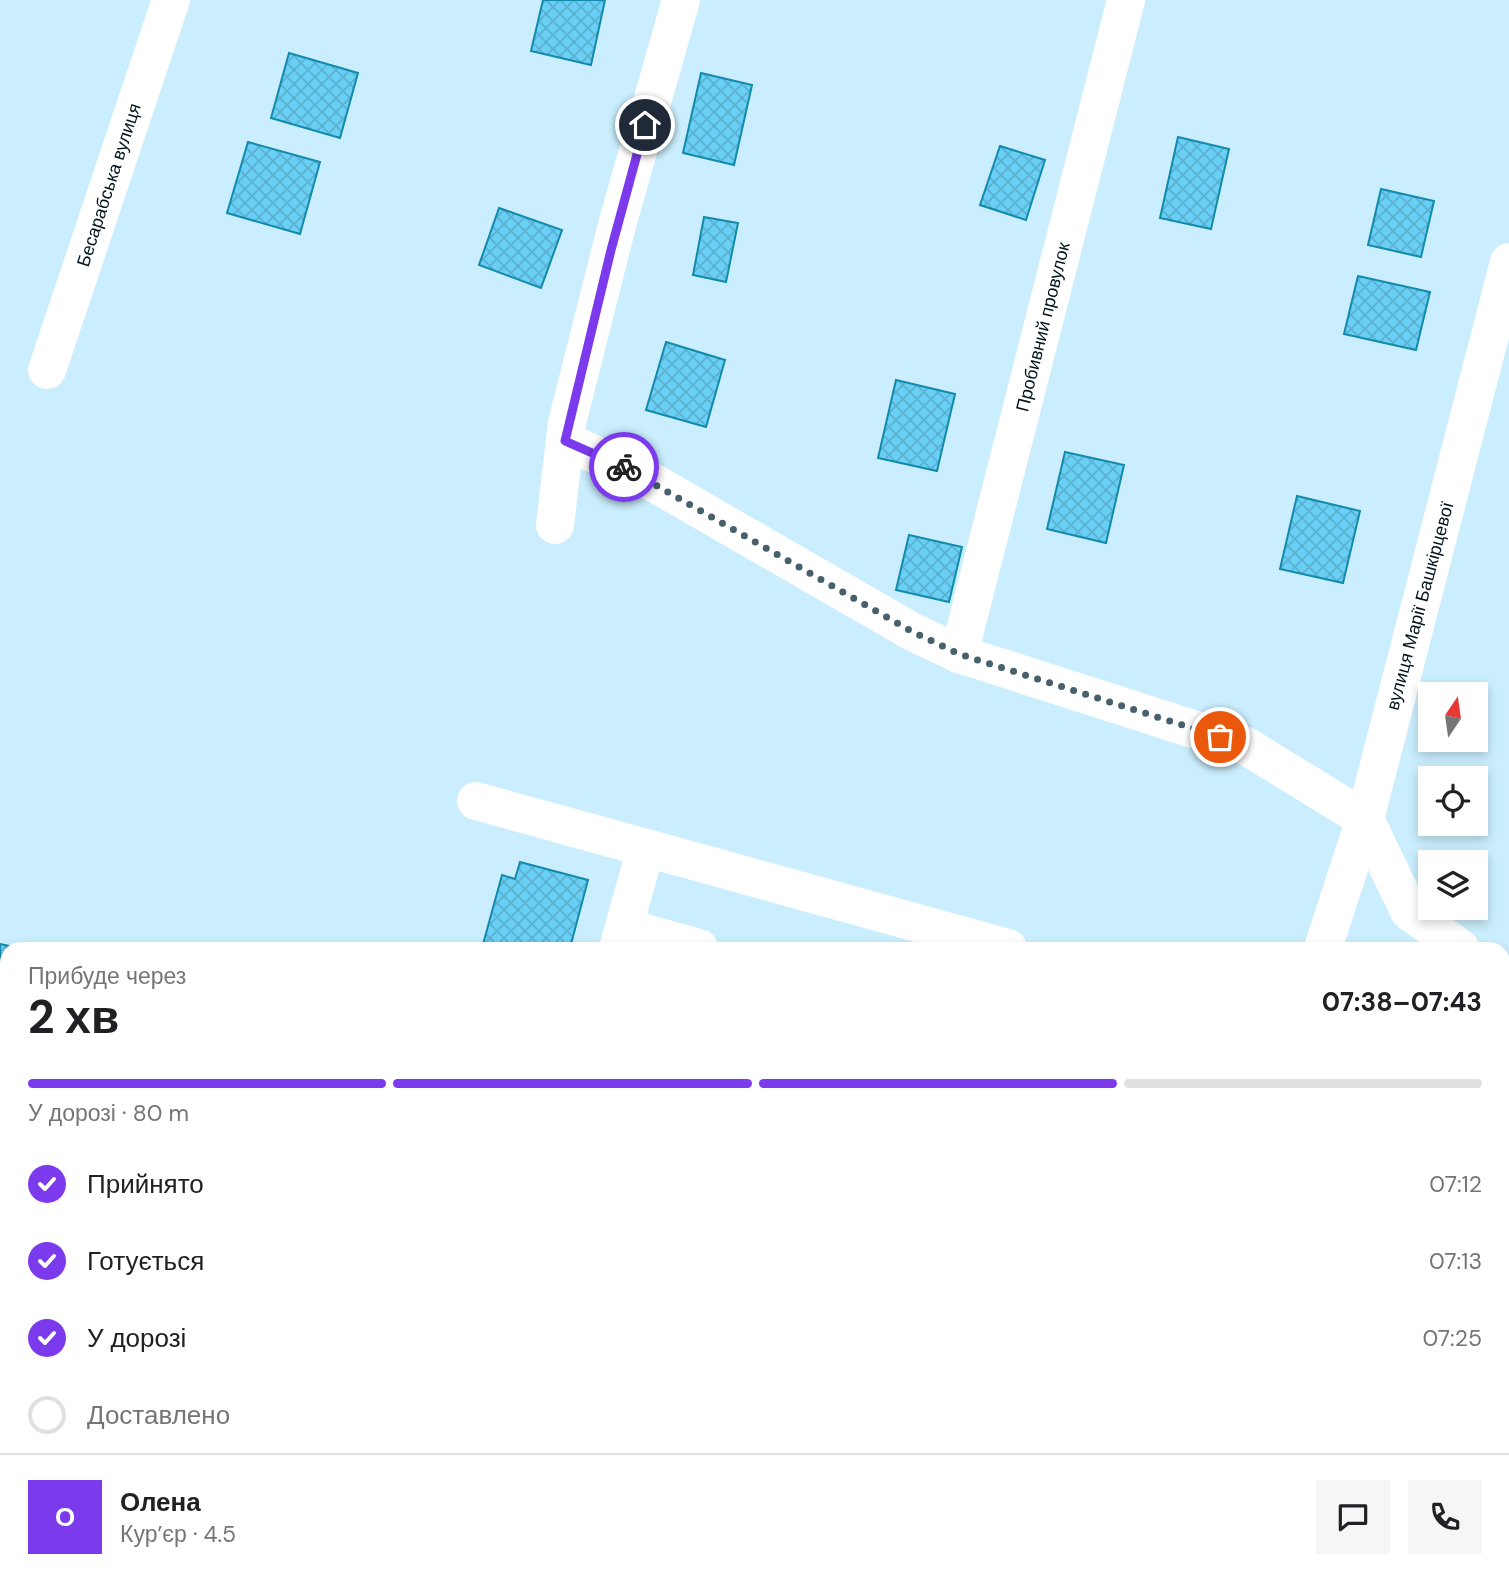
<!DOCTYPE html>
<html lang="uk">
<head>
<meta charset="utf-8">
<style>
	:root { --surface:#fff; --page:#f6f6f6; --text:#202124; --muted:#757577; --line:#e0e0e0; --accent:#7c3aed }
	body { margin:0; font-family:"DM Sans",sans-serif; background:var(--page); color:var(--text); height:100vh; display:flex; flex-direction:column; font-size:26px; white-space:nowrap }
	* { box-sizing:border-box; margin:0 }
	p { font-size:23px; color:var(--muted) }
	.icon { flex:none; width:38px; height:38px; fill:none; stroke:currentColor; stroke-width:2; stroke-linecap:round; stroke-linejoin:round }
	.map { position:relative; flex:1; overflow:hidden }
	.side { position:absolute; left:0px; top:942px; width:1510px; height:653px; display:flex; flex-direction:column; background:var(--surface); border-radius:21px 21px 0 0; box-shadow:0 4px 10px #0003 }
	.side>* { flex:none }
	.needle { width:46px; rotate:13deg }
	.fabs { position:absolute; left:1418px; top:682px; display:grid; gap:14px }
	.fabs a { display:grid; place-items:center; width:70px; height:70px; border-radius:0px; background:var(--surface); box-shadow:0 4px 10px #0003; font-size:35px }
	.pin { position:absolute; display:grid; place-items:center; width:60px; height:60px; color:#fff; margin:-30px; border:4px solid #fff; border-radius:50%; box-shadow:0 2px 7px #0007 }
	.courier { position:absolute; display:grid; place-items:center; width:70px; height:70px; margin:-35px; border:5px solid #7c3aed; border-radius:50%; background:#fff; color:#222; box-shadow:0 2px 9px #0007 }
	.headline em { font-style:normal; font-weight:700 }
	.headline div { display:flex; flex-direction:column-reverse }
	.headline { display:flex; align-items:center; justify-content:space-between; height:119px; padding:0 28px }
	h1 { font-size:46px; font-weight:700; line-height:52px }
	.bar { display:grid; grid-template-columns:repeat(4,1fr); gap:10px 7px; align-content:center; height:84px; padding:0 28px }
	.bar i { height:9px; border-radius:5px; background:var(--line) }
	.bar .current { background:var(--accent) }
	.bar p { grid-column:span 4 }
	.line { display:flex; align-items:center; gap:18px; padding:0 28px; border-top:2px solid var(--line) }
	.line div { flex:1 }
	.round { display:grid; place-items:center; flex:none; width:74px; height:74px; border-radius:0px; background:var(--page) }
	ol { padding:0 28px; list-style:none }
	li { display:flex; align-items:center; gap:21px; height:77px }
	li p { margin-inline-start:auto }
	li .icon { padding:7px; border-radius:50%; background:var(--accent); color:#fff; stroke-width:4 }
	li:last-child { color:var(--muted) }
	li i { width:38px; height:38px; border:4px solid var(--line); border-radius:50% }
	.map>svg:first-child { display:block }
	.industrial { fill:url(#industrial-grid) }
	.grass { fill:url(#grass-dots) }
	.building { fill:url(#building-cross-hatch); stroke:#128aac; stroke-width:2 }
	.lines { fill:none; stroke-linecap:round; stroke-linejoin:round }
	.minor { stroke:#fff; stroke-width:38 }
	.done { stroke:#47606b; stroke-width:7; stroke-dasharray:0 12.6 }
	.route { stroke:#7c3aed; stroke-width:9 }
	.labels { text-anchor:middle; dominant-baseline:central; stroke-width:5; stroke-linejoin:round; paint-order:stroke }
	.street-label { font-size:18px; fill:#01141c; stroke:#fff }
</style>
</head>
<body>
<div class="map">
<svg width="1509" height="1594" viewBox="0 0 1509 1594">
	<defs>
		<pattern id="industrial-grid" width="8" height="8" patternUnits="userSpaceOnUse" patternTransform="scale(1.75)"><rect width="8" height="8" fill="#b8e0ef"/><path d="M0 4h8M4 0v8" fill="none" stroke="#9cbfcc"/></pattern>
		<pattern id="grass-dots" width="8" height="8" patternUnits="userSpaceOnUse" patternTransform="scale(1.75)"><rect width="8" height="8" fill="#feb594"/><path d="M2 2h.1M6 6h.1" fill="none" stroke="#d89b7f" stroke-width="1.8" stroke-linecap="round"/></pattern>
		<pattern id="building-cross-hatch" width="8" height="8" patternUnits="userSpaceOnUse" patternTransform="scale(1.75)"><rect width="8" height="8" fill="#6acff4"/><path d="M0 0l8 8M0 8l8-8" fill="none" stroke="#5ab1d1"/></pattern>
	</defs>
	<rect width="100%" height="100%" fill="#caeefd"/>
	<path class="industrial" d="M1503 1427 1509 1428V1594H1387L1389 1587H1503Z"/>
	<path class="grass" d="M0 1387 7 1389V1587H39L38 1594H0Z"/>
	<g class="building">
		<path d="M543 0H605L591 65 531 51Z"/>
		<path d="M289 53 358 73 340 138 271 118Z"/>
		<path d="M701 73 752 85 734 165 683 153Z"/>
		<path d="M1178 137 1229 149 1211 229 1160 218Z"/>
		<path d="M248 142 320 162 300 234 227 213Z"/>
		<path d="M1000 146 1045 160 1026 220 980 205Z"/>
		<path d="M1381 189 1434 201 1421 257 1368 245Z"/>
		<path d="M499 208 562 230 541 288 479 265Z"/>
		<path d="M704 217 738 223 726 282 693 275Z"/>
		<path d="M1358 276 1430 292 1416 350 1344 334Z"/>
		<path d="M666 342 725 360 706 427 646 410Z"/>
		<path d="M896 380 955 394 937 471 878 458Z"/>
		<path d="M1065 452 1124 465 1106 543 1047 529Z"/>
		<path d="M1297 496 1360 511 1343 583 1280 569Z"/>
		<path d="M909 535 962 547 949 602 896 590Z"/>
		<path d="M520 862 588 880 570 948H482L502 875 515 879Z"/>
		<path d="M0 944 19 948H7V995L0 993Z"/>
		<path d="M0 1272 7 1274 6 1327 0 1325Z"/>
		<path d="M969 1587H1057L1055 1594H985Z"/>
	</g>
	<g class="lines">
		<g class="minor">
			<path d="M47 370 171 0"/>
			<path d="M565 441 635 472 911 631 959 654 1246 746 1365 819 1409 911 1460 948"/>
			<path d="M555 525 567 423 617 225 681 0"/>
			<path d="M959 654 1126 0"/>
			<path d="M476 801 1008 948"/>
			<path d="M624 927 699 948"/>
			<path d="M618 948 646 848"/>
			<path d="M1323 948 1365 819 1509 262"/>
			<path d="M1503 981 1509 985"/>
			<path d="M0 1376 7 1377"/>
			<path d="M1503 1390 1509 1392"/>
			<path d="M729 1587 753 1594"/>
			<path d="M914 1594 916 1587"/>
			<path d="M1134 1594 1136 1587"/>
		</g>
	</g>
	<g class="lines">
		<path class="done" d="M624 467 911 631 959 654 1220 737"/>
		<path class="route" d="M624 467 565 441 611 250 645 125"/>
	</g>
	<g class="labels">
		<g class="street-label">
			<text transform="translate(109 185) rotate(-72)">Бесарабська вулиця</text>
			<text transform="translate(1043 327) rotate(-76)">Пробивний провулок</text>
			<text transform="translate(1420 606) rotate(-75)">вулиця Марії Башкірцевої</text>
		</g>
	</g>
</svg>
<div class="fabs">
<a><svg class="needle" viewBox="-14 -14 28 28"><path d="M0-13l5 13h-10z" fill="#e53935"/><path d="M0 13l5-13h-10z" fill="#757577"/></svg></a>
<a><svg class="icon" aria-label="locate" viewBox="0 0 24 24"><circle cx="12" cy="12" r="6"/><path d="M12 2v4M12 18v4M2 12h4M18 12h4"/></svg></a>
<a><svg class="icon" aria-label="layers" viewBox="0 0 24 24"><path d="M12 4l9 5-9 5-9-5zM3 14l9 5 9-5"/></svg></a>
</div>
<div class="pin" style="left:1220px;top:737px;background:#ea580c"><svg class="icon" aria-label="bag" viewBox="0 0 24 24"><path d="M5 8h14l-1 12H6zM9 8a3 3 0 0 1 6 0"/></svg></div>
<div class="pin" style="left:645px;top:125px;background:#1f2937"><svg class="icon" aria-label="home" viewBox="0 0 24 24"><path d="M3 11l9-7 9 7M6 9v11h12V9"/></svg></div>
<div class="courier" style="left:624px;top:467px"><svg class="icon" aria-label="bike" viewBox="0 0 24 24"><circle cx="6" cy="16" r="4"/><circle cx="18" cy="16" r="4"/><path d="M6 16l4-8h5l3 8M10 8l3 8H6M13 5h3"/></svg></div>
<section class="side">
<div class="headline"><div><h1>2 хв</h1><p>Прибуде через</p></div><em>07:38–07:43</em></div>
<div class="bar"><i class="current"></i><i class="current"></i><i class="current"></i><i></i><p>У дорозі · 80 m</p></div>
<ol>
<li><svg class="icon" aria-label="check" viewBox="0 0 24 24"><path d="M5 12l5 5 9-10"/></svg>Прийнято<p>07:12</p></li>
<li><svg class="icon" aria-label="check" viewBox="0 0 24 24"><path d="M5 12l5 5 9-10"/></svg>Готується<p>07:13</p></li>
<li><svg class="icon" aria-label="check" viewBox="0 0 24 24"><path d="M5 12l5 5 9-10"/></svg>У дорозі<p>07:25</p></li>
<li><i></i>Доставлено</li>
</ol>
<div class="line" style="height:126px"><b class="round" style="background:var(--accent);color:#fff">О</b><div><b>Олена</b><p>Кур’єр · 4.5</p></div><a class="round"><svg class="icon" aria-label="chat" viewBox="0 0 24 24"><path d="M4 5h16v11H9l-5 4z"/></svg></a><a class="round"><svg class="icon" aria-label="phone" viewBox="0 0 24 24"><path d="M5 4h4l2 5-3 2q2 4 5 5l2-3 5 2v4C11 20 4 13 5 4z"/></svg></a></div>
</section>
</div>
</body>
</html>
